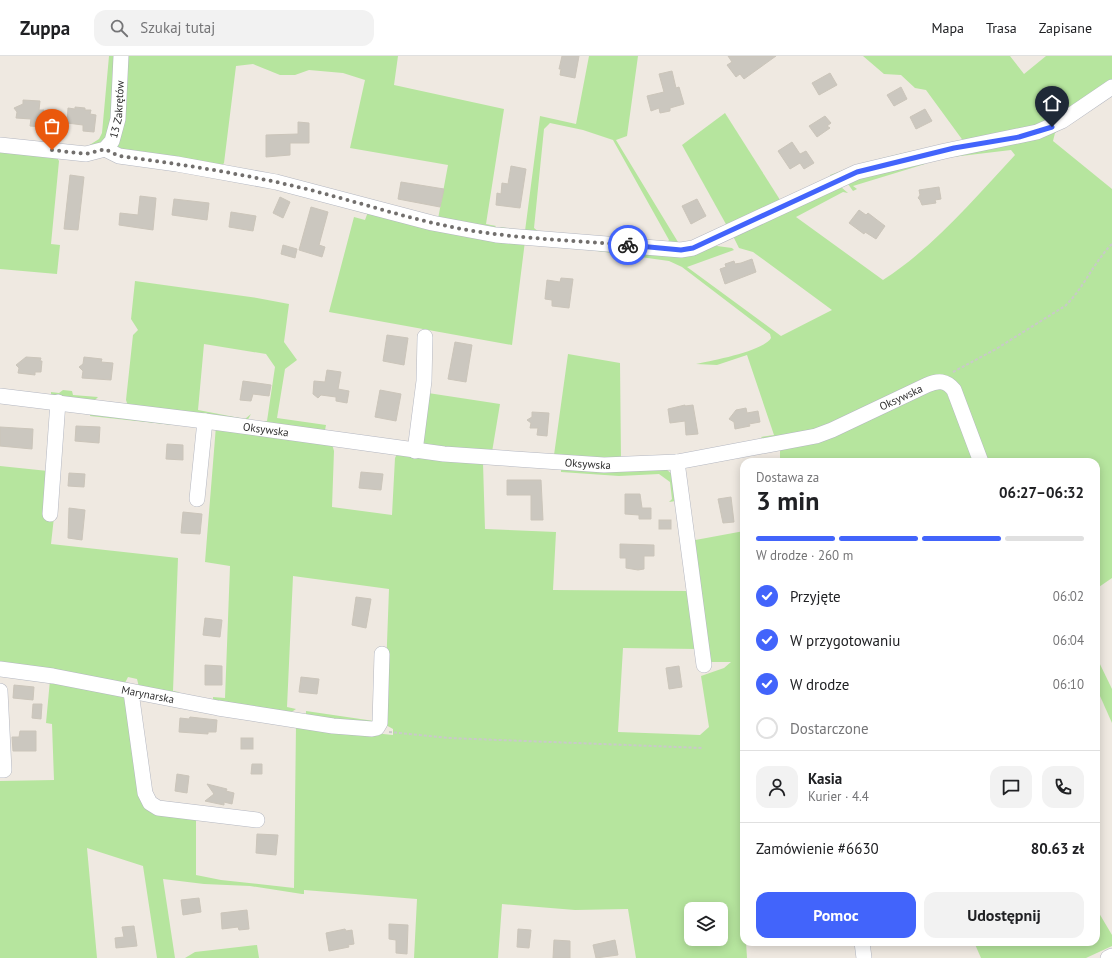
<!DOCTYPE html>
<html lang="pl">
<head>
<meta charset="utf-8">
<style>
	:root { --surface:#fff; --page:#f2f2f2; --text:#202124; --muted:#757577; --line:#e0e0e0; --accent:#4264fb }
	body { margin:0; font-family:"PT Sans",sans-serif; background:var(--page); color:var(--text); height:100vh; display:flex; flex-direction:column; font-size:15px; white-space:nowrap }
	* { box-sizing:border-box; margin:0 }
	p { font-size:13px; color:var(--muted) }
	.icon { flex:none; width:22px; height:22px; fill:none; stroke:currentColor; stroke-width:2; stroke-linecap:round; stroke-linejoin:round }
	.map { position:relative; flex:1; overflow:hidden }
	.sheet { position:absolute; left:740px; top:402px; width:360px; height:488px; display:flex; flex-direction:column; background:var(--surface); border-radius:12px; box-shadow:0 2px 10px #0003 }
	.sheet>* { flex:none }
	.controls { position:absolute; left:684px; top:846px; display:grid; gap:8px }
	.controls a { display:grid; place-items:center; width:44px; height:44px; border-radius:8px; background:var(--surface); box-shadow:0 2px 10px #0003; font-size:20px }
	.pin { position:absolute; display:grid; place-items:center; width:34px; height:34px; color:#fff; margin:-41px -17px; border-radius:50% 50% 50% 0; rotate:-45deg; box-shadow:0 0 4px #0007 }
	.pin .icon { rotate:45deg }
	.courier { position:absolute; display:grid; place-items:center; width:40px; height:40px; margin:-20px; border:3px solid #4264fb; border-radius:50%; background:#fff; color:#222; box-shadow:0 1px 5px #0007 }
	.summary em { font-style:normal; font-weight:700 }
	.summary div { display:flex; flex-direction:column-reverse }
	.summary { display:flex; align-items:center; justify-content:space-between; height:68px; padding:0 16px }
	h1 { font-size:26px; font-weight:700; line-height:30px }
	.bar { display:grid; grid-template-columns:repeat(4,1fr); gap:6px 4px; align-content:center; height:48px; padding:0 16px }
	.bar i { height:5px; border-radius:3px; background:var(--line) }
	.bar .on { background:var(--accent) }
	.bar p { grid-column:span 4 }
	.line { display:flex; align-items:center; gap:10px; padding:0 16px; border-top:1px solid var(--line) }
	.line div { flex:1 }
	.round { display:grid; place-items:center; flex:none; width:42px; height:42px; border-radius:12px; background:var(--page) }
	ol { padding:0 16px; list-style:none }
	li { display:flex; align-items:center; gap:12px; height:44px }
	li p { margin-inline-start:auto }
	li .icon { padding:4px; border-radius:50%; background:var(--accent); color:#fff; stroke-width:4 }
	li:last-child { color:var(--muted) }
	li i { width:22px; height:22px; border:2px solid var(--line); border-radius:50% }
	.action { display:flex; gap:8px; margin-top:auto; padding:8px 16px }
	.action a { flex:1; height:46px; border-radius:12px; background:var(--accent); color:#fff; font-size:16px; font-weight:700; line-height:46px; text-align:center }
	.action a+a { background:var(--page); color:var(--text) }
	header { display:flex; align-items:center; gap:24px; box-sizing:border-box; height:56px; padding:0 20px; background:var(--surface); border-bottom:1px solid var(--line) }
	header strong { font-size:19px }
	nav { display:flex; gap:22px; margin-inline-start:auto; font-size:14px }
	.search { width:280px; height:36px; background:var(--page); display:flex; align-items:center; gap:10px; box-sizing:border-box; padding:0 14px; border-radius:12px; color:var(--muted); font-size:15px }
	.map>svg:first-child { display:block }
	.green { fill:#b6e59e; fill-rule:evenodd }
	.building { fill:#cbc7bf; stroke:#cbc5ba }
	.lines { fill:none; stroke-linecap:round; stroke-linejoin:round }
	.minor-casing { stroke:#b4b7c1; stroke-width:16 }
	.path { stroke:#c9c9c9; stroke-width:2; stroke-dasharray:3 2; stroke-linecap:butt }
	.minor { stroke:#fff; stroke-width:15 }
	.done { stroke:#726f6d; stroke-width:4; stroke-dasharray:0 7.2 }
	.route { stroke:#4264fb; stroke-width:5 }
	.labels { text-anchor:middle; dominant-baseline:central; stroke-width:3; stroke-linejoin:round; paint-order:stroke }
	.street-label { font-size:11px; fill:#2e2e2e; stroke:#fff }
</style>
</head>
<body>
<header>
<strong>Zuppa</strong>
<div class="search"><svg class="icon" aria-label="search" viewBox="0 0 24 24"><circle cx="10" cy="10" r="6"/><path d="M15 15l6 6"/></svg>Szukaj tutaj</div>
<nav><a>Mapa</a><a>Trasa</a><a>Zapisane</a></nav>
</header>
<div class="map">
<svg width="1112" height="902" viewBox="0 0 1112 902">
	<rect width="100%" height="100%" fill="#efe9e1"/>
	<g class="green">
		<path d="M109 0H117L115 65 105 87 88 90 99 83 102 77Z"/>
		<path d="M125 0H398L394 29 504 53 486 168 496 170 494 172 438 163 448 109 350 92 365 24 343 17 309 14 295 19H280L253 8 236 10 224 107 221 111 120 95 117 90Z"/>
		<path d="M589 0H638L627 80 616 84 681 191 665 189 669 184 613 84 583 74 550 67 544 73 534 172 539 176 611 184 535 179 503 175 500 171 525 175 540 60 576 68Z"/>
		<path d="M863 0H1010L1024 18 1046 0H1112V27L1057 64 832 123 830 119C874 102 918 93 964 86L926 34 915 32 901 19 884 18Z"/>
		<path d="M1112 38 1055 77 1053 85 1112 133V522L1096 533V406H984L950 323 832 371 766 387 761 381 774 379 747 299 717 309 696 308C711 305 764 295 771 282L770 278 682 211 669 205 583 193 717 190 732 192 734 194 687 211 781 280 832 254 753 196 739 192 732 178 841 131 848 137 843 136 796 161 883 224C934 191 974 143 1015 99L1011 94 944 102 1006 86Z"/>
		<path d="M725 57 782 147 727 170 682 89Z"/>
		<path d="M0 94 56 100 59 105 51 188 60 189 57 218 0 213Z"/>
		<path d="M923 106 925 108 853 130 857 133 853 135 848 128 851 122Z"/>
		<path d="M369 153 525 185 512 289 329 256 354 161 365 164Z"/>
		<path d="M135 225 257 242 289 248 284 286 297 304 285 313 277 362 326 369 324 379 262 369V365H267L275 311 266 298 204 288 198 354 245 363 251 358 246 367 128 350 126 344 133 279 138 274 131 263Z"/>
		<path d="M568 298 620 307 621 403 635 406 554 399Z"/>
		<path d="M931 331 945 333 976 406H780V392Z"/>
		<path d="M63 334 72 335 73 339 98 341 94 345 51 340V336L59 337Z"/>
		<path d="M428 337 500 348 492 396 421 392Z"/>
		<path d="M91 353 172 363 173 369 90 360Z"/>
		<path d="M216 370 332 388 334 395 332 451 392 459 395 402 397 398 483 407 485 473 556 476 553 534 687 535 684 515 688 516 697 593 623 592 618 676 700 679 709 671 701 620 724 612 731 606H708L690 485 744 475V855H742L744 886H746L747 902H636L628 853 575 854 502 848 498 902H414L417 843 304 834V838H302L250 830 204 828 163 823 175 902H157L143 810 87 792 97 902H0V725L54 724 52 668 46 667 50 624 125 638 143 738 196 760V819L221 824 294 832 296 669 393 679V673L384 668 389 533 293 520 287 651 296 653 290 657 213 648V641L225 642 230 510 205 506ZM691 853H721V883H691Z"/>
		<path d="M0 410 48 415 54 461 51 488 178 502 173 635 179 636 175 639 139 631 137 623 128 621 124 629 0 610Z"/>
		<path d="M561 410 666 413 674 420 676 445 669 446 672 443 670 426 659 418 619 420 561 416Z"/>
		<path d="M1096 600 1112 633V667L1096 631Z"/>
		<path d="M306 655 374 665 373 669 306 659Z"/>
		<path d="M1096 852 1112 879V890L1086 902H981L974 886H1096Z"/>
		<path d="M257 889 259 902H185L195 896Z"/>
	</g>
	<g class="building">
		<path d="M562 0H579L575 22 560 19 561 13H559Z"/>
		<path d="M728 0H776L744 23 740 18 736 21 727 9 732 6Z"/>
		<path d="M672 15 676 32 679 31 684 48 670 52V55L660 57 659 52 651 55 647 40 664 36 659 18Z"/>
		<path d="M830 17 837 29 819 39 812 27Z"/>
		<path d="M901 31 907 43 894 50 887 39Z"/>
		<path d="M23 44 40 45 39 54H44L42 71 30 70 31 63 16 62 17 56 14 52 23 48Z"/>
		<path d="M75 51 85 52V54H91L90 58 96 59 94 76 83 75V69L67 67 68 52 75 53Z"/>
		<path d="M925 53 932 65 916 73 910 61Z"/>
		<path d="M825 60 831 67 827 70 830 72 817 81 809 70Z"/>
		<path d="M298 66 309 67V87H290V99L266 101V79L298 78Z"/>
		<path d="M792 86 800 98 806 95 814 107 804 113 800 107 790 113 778 95Z"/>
		<path d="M511 110 526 113 520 152 496 149 497 137 501 138 502 127 508 128Z"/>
		<path d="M70 119 84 121 78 174 64 173Z"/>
		<path d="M401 126 444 133 440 151 398 143Z"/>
		<path d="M939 131 941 143 935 144 936 147 922 149 920 144 918 142 920 139 919 134Z"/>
		<path d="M140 140 156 142 153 174 119 169 120 157 138 159Z"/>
		<path d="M280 141 290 146 283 162 273 157Z"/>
		<path d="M174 143 209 147 207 164 172 159Z"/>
		<path d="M697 143 706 160 691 168 682 150Z"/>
		<path d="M311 151 328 156 319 189 325 191 322 201 299 194Z"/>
		<path d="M859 154 866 159 868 157 885 170 876 183 865 176 864 178 849 167Z"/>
		<path d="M231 156 256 160 253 175 229 171Z"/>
		<path d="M283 189 297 193 295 202 281 198Z"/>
		<path d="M752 203 756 216 725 228 720 213 726 211 725 208 734 205 735 208 741 207Z"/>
		<path d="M561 222 573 223 569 252 552 250V244L545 243 547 224 560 226Z"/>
		<path d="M387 279 408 282 404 309 383 305Z"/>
		<path d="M455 286 472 289 466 326 448 323Z"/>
		<path d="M26 301 41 302 40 305H42L41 316H35V319L18 317 19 312 16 309Z"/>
		<path d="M84 301 102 303 101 306 113 307 111 324 82 322 83 315 79 311 83 308Z"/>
		<path d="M327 314 341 316 338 333 349 335 347 347 336 345V341L321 339 318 342 313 338 314 325 325 326Z"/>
		<path d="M243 325 271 329 269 340 253 338 251 345 240 344Z"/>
		<path d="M380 334 401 338 396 365 375 361Z"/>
		<path d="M685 349V350L693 349 698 378 686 379 685 365 670 367 668 353Z"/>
		<path d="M746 352 747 357 758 355 760 366 749 368 750 370 735 373 734 366 729 363 736 354Z"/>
		<path d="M532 356 549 357 547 380 537 379 538 372H530L531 367 527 364 532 361Z"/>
		<path d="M76 370 100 371 99 387 75 385Z"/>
		<path d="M0 371 33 373 32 393 0 390Z"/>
		<path d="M167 388 183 389V404L166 403Z"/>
		<path d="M361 416 383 418 381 434 359 432Z"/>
		<path d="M69 417 85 418 84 431 68 430Z"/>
		<path d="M507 424H541L543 464H531V439H507Z"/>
		<path d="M625 438H640L642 452H651V463H639V459L625 458Z"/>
		<path d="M731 441 734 466 723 467 718 443Z"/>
		<path d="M69 452 85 454 82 484 68 482Z"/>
		<path d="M183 456 202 458 200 478 181 477Z"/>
		<rect x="659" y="464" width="12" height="9"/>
		<path d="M620 488 654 489V500H644V513L638 514 626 512V502H620Z"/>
		<path d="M356 541 371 543 366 572 352 569Z"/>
		<path d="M205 562 222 564 220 581 203 579Z"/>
		<path d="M205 609 222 610V629H205Z"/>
		<path d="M679 610 682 631 669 633 666 612Z"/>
		<path d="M301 621 319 623 317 638 299 636Z"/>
		<path d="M14 629 34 631 33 644 13 642Z"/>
		<path d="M33 648H42L41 663 32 662Z"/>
		<path d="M190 661 217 664 216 676H208V678L179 676 180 662 189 663Z"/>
		<path d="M20 675H36V695H13L12 681H19Z"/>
		<rect x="241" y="682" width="12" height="11"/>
		<path d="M252 708H262V718H251Z"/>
		<path d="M177 718 189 720 187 737 175 735Z"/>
		<path d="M207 728 227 733 226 735 234 737 232 748 224 746V749L205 745 214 738Z"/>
		<path d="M257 778 278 779 276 799 256 797Z"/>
		<path d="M199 842 201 856 183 859 181 844Z"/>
		<path d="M247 854 249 873 239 874 238 871 222 873 221 857Z"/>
		<path d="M389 868 408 869 407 898 396 897V884L389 883Z"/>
		<path d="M134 870 137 890 116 892 115 882 124 881 122 871Z"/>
		<path d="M345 873 346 875 352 874 354 888 348 889 349 891 329 895 326 877Z"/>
		<path d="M518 873 531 874 529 892 517 891Z"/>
		<path d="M554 884 570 885V902H553Z"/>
		<path d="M615 884 618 899 596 902 593 889Z"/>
	</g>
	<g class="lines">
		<defs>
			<g id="minor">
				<path id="s1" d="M0 89 86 98 105 93 112 85 118 63 121 0"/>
				<path d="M105 93 119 100 177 108 276 126 432 167 496 179 681 194 693 192 857 116 945 95 1037 76 1062 65 1112 31"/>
				<path id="s2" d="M0 340 205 365 444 398 604 409 677 406 816 380 832 374 927 329C938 324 946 324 954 334L981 406"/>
				<path d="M415 395 424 325 425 281"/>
				<path d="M677 406 704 609"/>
				<path d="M197 443 205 365"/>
				<path d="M50 458 58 346"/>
				<path id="s3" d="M0 613 53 620 218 652 333 670 372 673 377 672 380 667 382 598"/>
				<path d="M0 635 4 714H0"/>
				<path d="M131 636 145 737 150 747 158 752 257 764"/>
				<path d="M862 886 864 902"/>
				<path d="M1108 902 1112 900"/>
			</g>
		</defs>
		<use href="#minor" class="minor-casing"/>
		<g class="path">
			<path d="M953 316 996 293 1065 250C1084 232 1093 207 1112 188"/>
			<path d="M389 676 449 682 703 692"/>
		</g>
		<use href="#minor" class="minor"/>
	</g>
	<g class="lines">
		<path class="done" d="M52 94 86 98 105 93 119 100C179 108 239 117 298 131 353 144 407 163 462 173 517 183 572 184 628 189"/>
		<path class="route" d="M628 189 681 194 693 192 857 116 954 92 1019 81 1052 71"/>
	</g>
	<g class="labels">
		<g class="street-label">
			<text stroke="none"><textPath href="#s1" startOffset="149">13 Zakrętów</textPath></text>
			<text stroke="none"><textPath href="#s2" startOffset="916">Oksywska</textPath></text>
			<text stroke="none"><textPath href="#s2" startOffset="268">Oksywska</textPath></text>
			<text stroke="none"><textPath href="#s2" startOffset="592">Oksywska</textPath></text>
			<text stroke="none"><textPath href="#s3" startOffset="150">Marynarska</textPath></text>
		</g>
	</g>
</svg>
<div class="controls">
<a><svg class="icon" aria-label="layers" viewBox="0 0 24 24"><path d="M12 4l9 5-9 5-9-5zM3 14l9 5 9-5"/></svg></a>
</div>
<div class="pin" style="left:52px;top:94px;background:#ea580c"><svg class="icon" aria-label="bag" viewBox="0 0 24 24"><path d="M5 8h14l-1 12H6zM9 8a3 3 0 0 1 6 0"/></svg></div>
<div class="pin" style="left:1052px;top:71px;background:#1f2937"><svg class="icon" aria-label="home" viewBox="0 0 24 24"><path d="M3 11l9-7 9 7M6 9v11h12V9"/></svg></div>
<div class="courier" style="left:628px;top:189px"><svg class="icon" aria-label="bike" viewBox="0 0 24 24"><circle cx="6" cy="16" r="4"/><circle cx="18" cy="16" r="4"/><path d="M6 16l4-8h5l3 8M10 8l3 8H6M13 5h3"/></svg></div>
<section class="sheet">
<div class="summary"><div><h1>3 min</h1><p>Dostawa za</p></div><em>06:27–06:32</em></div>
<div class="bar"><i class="on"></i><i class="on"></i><i class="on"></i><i></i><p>W drodze · 260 m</p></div>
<ol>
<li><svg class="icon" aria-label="check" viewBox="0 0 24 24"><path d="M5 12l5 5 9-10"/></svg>Przyjęte<p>06:02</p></li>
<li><svg class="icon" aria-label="check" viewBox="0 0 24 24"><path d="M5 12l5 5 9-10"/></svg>W przygotowaniu<p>06:04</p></li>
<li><svg class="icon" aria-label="check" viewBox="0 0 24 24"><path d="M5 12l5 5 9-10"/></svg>W drodze<p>06:10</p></li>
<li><i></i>Dostarczone</li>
</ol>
<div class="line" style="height:72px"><a class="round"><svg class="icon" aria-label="person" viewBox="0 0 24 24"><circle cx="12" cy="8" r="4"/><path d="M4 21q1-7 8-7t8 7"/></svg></a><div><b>Kasia</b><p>Kurier · 4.4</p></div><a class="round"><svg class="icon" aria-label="chat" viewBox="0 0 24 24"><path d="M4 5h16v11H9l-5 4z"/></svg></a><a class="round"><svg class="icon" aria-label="phone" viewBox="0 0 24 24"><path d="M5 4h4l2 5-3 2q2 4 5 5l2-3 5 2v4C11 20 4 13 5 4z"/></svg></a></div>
<div class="line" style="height:52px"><div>Zamówienie #6630</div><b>80.63 zł</b></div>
<div class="action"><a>Pomoc</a><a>Udostępnij</a></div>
</section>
</div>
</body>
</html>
